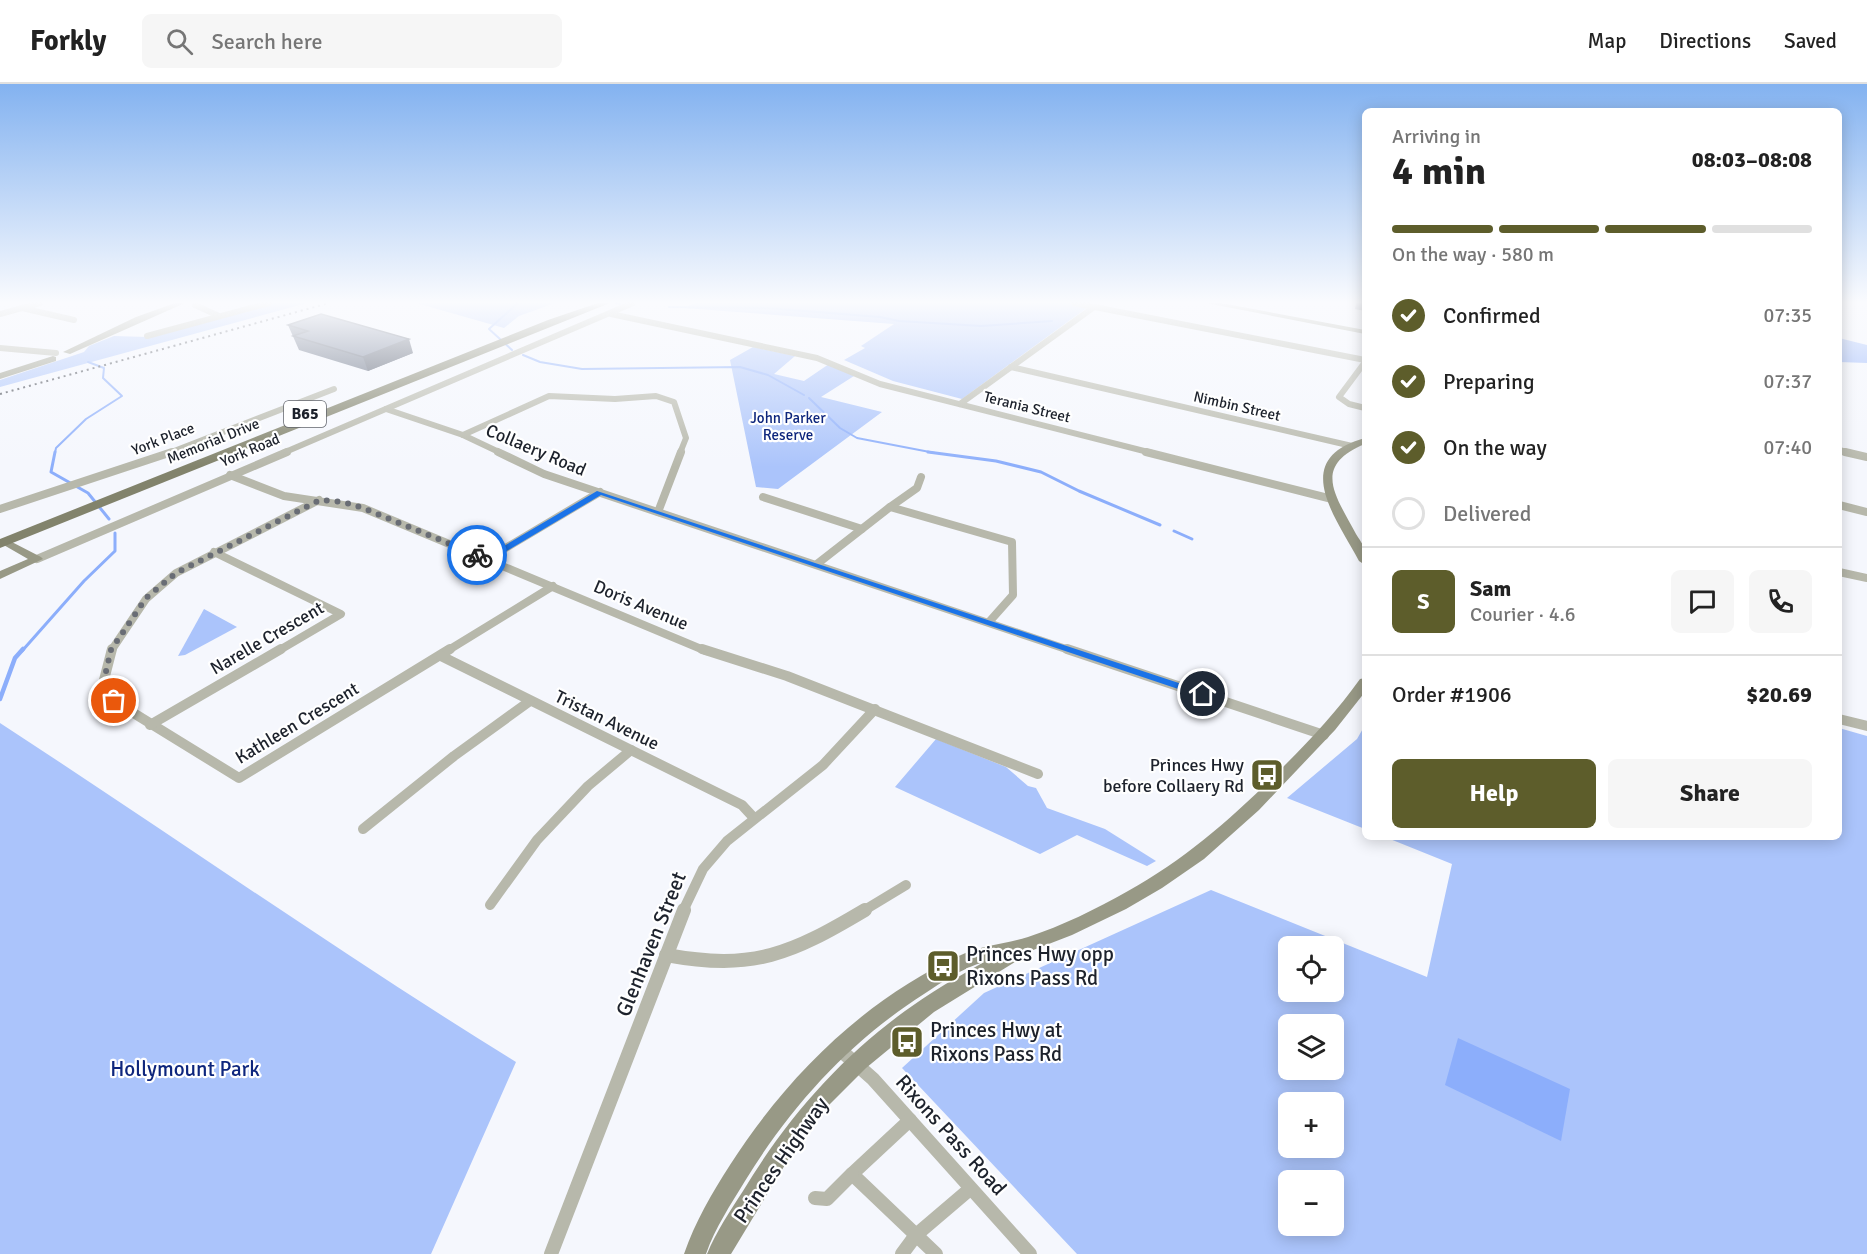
<!DOCTYPE html>
<html lang="en">
<head>
<meta charset="utf-8">
<style>
	:root { --surface:#fff; --page:#f6f6f6; --text:#222; --muted:#767676; --line:#e0e0e0; --accent:#5d5d2b }
	body { margin:0; font-family:Signika,sans-serif; background:var(--page); color:var(--text); height:100vh; display:flex; flex-direction:column; font-size:22px; white-space:nowrap }
	* { box-sizing:border-box; margin:0 }
	p { font-size:20px; color:var(--muted) }
	.icon { flex:none; width:33px; height:33px; fill:none; stroke:currentColor; stroke-width:2; stroke-linecap:round; stroke-linejoin:round }
	.map { position:relative; flex:1; overflow:hidden }
	.drawer { position:absolute; left:1362px; top:24px; width:480px; height:732px; display:flex; flex-direction:column; background:var(--surface); border-radius:9px; box-shadow:0 3px 15px #0003 }
	.drawer>* { flex:none }
	.buttons { position:absolute; left:1278px; top:852px; display:grid; gap:12px }
	.buttons a { display:grid; place-items:center; width:66px; height:66px; border-radius:9px; background:var(--surface); box-shadow:0 3px 15px #0003; font-size:30px }
	.pin { position:absolute; display:grid; place-items:center; width:51px; height:51px; color:#fff; margin:-26px; border:3px solid #fff; border-radius:50%; box-shadow:0 2px 6px #0007 }
	.courier { position:absolute; display:grid; place-items:center; width:60px; height:60px; margin:-30px; border:4px solid #1a73e8; border-radius:50%; background:#fff; color:#222; box-shadow:0 2px 8px #0007 }
	.headline em { font-style:normal; font-weight:800 }
	.headline div { display:flex; flex-direction:column-reverse }
	.headline { display:flex; align-items:center; justify-content:space-between; height:102px; padding:0 30px }
	h1 { font-size:39px; font-weight:800; line-height:45px }
	.bar { display:grid; grid-template-columns:repeat(4,1fr); gap:9px 6px; align-content:center; height:72px; padding:0 30px }
	.bar i { height:8px; border-radius:4px; background:var(--line) }
	.bar .on { background:var(--accent) }
	.bar p { grid-column:span 4 }
	.line { display:flex; align-items:center; gap:15px; padding:0 30px; border-top:2px solid var(--line) }
	.line div { flex:1 }
	.round { display:grid; place-items:center; flex:none; width:63px; height:63px; border-radius:9px; background:var(--page) }
	ol { padding:0 30px; list-style:none }
	li { display:flex; align-items:center; gap:18px; height:66px }
	li p { margin-inline-start:auto }
	li .icon { padding:6px; border-radius:50%; background:var(--accent); color:#fff; stroke-width:4 }
	li:last-child { color:var(--muted) }
	li i { width:33px; height:33px; border:3px solid var(--line); border-radius:50% }
	.action { display:flex; gap:12px; margin-top:auto; padding:12px 30px }
	.action a { flex:1; height:69px; border-radius:9px; background:var(--accent); color:#fff; font-size:24px; font-weight:800; line-height:69px; text-align:center }
	.action a+a { background:var(--page); color:var(--text) }
	header { display:flex; align-items:center; gap:36px; box-sizing:border-box; height:84px; padding:0 30px; background:var(--surface); border-bottom:2px solid var(--line) }
	header strong { font-size:28px }
	nav { display:flex; gap:33px; margin-inline-start:auto; font-size:21px }
	.search { width:420px; height:54px; background:var(--page); display:flex; align-items:center; gap:15px; box-sizing:border-box; padding:0 21px; border-radius:9px; color:var(--muted); font-size:22px }
	.map>svg:first-child { display:block }
	.green { fill:#abc4fb; fill-rule:evenodd }
	.water { fill:#8caefb }
	.lines { fill:none; stroke-linecap:round; stroke-linejoin:round }
	.stream-far2 { stroke:#8caefb; stroke-width:2 }
	.stream-far1 { stroke:#8caefb; stroke-width:3 }
	.stream { stroke:#8caefb; stroke-width:4.5 }
	.minor-far3 { stroke:#b7b8ab; stroke-width:6 }
	.minor-far2 { stroke:#b7b8ab; stroke-width:8 }
	.minor-far1 { stroke:#b7b8ab; stroke-width:10 }
	.minor { stroke:#b7b8ab; stroke-width:14 }
	.secondary { fill:#989986; fill-rule:evenodd }
	.primary { fill:#82836c; fill-rule:evenodd }
	.rail { stroke:#444851; stroke-width:2; stroke-dasharray:2 4; stroke-linecap:butt }
	.wall { fill:#5b6579 }
	.shaded-wall { fill:#4a5263 }
	.building { fill:#6a758d; stroke:#4a5263; stroke-width:1.5 }
	.route { fill:#1a73e8 }
	.done { stroke:#696d75; stroke-width:6; stroke-dasharray:0 10.8 }
	.labels { text-anchor:middle; dominant-baseline:central; stroke-width:4.5; stroke-linejoin:round; paint-order:stroke }
	.far-street-label { font-size:15px; fill:#1d222c; stroke:#fff }
	.far-park-label { font-size:15px; fill:#0e267d; stroke:#fff }
	.shield { fill:#fff; stroke:#61646b; stroke-width:1.5 }
	.shield-label { font-size:16px; font-weight:bold; fill:#1d222c }
	.street-label { font-size:18px; fill:#1d222c; stroke:#fff }
	.poi-label { font-size:18px; fill:#1d222c; stroke:#fff; text-anchor:end }
	.near-street-label { font-size:21px; fill:#1d222c; stroke:#fff }
	.near-poi-label { font-size:21px; fill:#1d222c; stroke:#fff; text-anchor:start }
	.near-park-label { font-size:21px; fill:#0e267d; stroke:#fff }
</style>
</head>
<body>
<header>
<strong>Forkly</strong>
<div class="search"><svg class="icon" aria-label="search" viewBox="0 0 24 24"><circle cx="10" cy="10" r="6"/><path d="M15 15l6 6"/></svg>Search here</div>
<nav><a>Map</a><a>Directions</a><a>Saved</a></nav>
</header>
<div class="map">
<svg width="1867" height="1170" viewBox="0 0 1867 1170">
	<rect width="100%" height="100%" fill="#f5f7fd"/>
	<g class="green">
		<path d="M273 219H307L0 303V296L84 268 89 262 114 252 148 253Z"/>
		<path d="M416 219H555L519 232 504 244Z"/>
		<path d="M695 219H1070L1088 223 962 315 893 297 844 276 865 264 861 262 894 240 684 224Z"/>
		<path d="M753 263 795 272 774 290 804 297 829 280 854 292 821 313 882 328 778 405 756 403 730 276Z"/>
		<path d="M204 525 237 543 185 571 178 572Z"/>
		<path d="M0 639C172 751 341 870 516 978L431 1170H0Z"/>
		<path d="M1365 641V745L1287 714 1357 655Z"/>
		<path d="M1839 644 1867 652V1170H1077L902 984 984 909 1211 806 1427 893 1452 780 1385 753H1839ZM1288 862H1334V908H1288ZM1288 940H1334V986H1288ZM1288 1018H1334V1064H1288ZM1288 1096H1334V1142H1288Z"/>
		<path d="M936 655 1006 683 1028 702 1036 704 1047 724 1105 745 1156 777 1147 782 1077 751 1040 770 895 703Z"/>
	</g>
	<g class="water">
		<path d="M1839 254 1867 261V279L1839 278Z"/>
		<path d="M1458 954 1570 1005 1561 1057 1445 1001Z"/>
	</g>
	<g class="lines">
		<g class="stream-far2">
			<path d="M615 219 620 220"/>
			<path d="M669 223 768 224 880 233 899 237 981 242 1052 237"/>
			<path d="M512 266 489 245 518 219"/>
			<path d="M523 271 540 278 582 285 740 283 768 291 804 311"/>
			<path d="M809 314 840 344 857 354 935 369"/>
			<path d="M55 369 56 364 86 335 122 312 103 294 104 284 88 278"/>
		</g>
		<g class="stream-far1">
			<path d="M55 368 51 388 88 409 109 435"/>
			<path d="M928 368 996 377 1041 388 1079 407 1160 441"/>
			<path d="M1174 447 1192 455"/>
			<path d="M22 567 84 497 115 467V449"/>
		</g>
		<path class="stream" d="M0 615 15 574 23 565"/>
		<g class="minor-far3">
			<path d="M1074 219 1365 276"/>
			<path d="M195 221 219 232"/>
			<path d="M22 224 74 236"/>
			<path d="M0 230 40 219"/>
			<path d="M611 230 817 274 880 300 1152 369"/>
			<path d="M147 252 269 219"/>
			<path d="M0 264 56 269"/>
			<path d="M1365 278 1339 313 1349 320 1365 324"/>
			<path d="M1011 283 1352 362"/>
			<path d="M960 320 1094 223"/>
			<path d="M386 325 463 351 501 369"/>
			<path d="M463 351 549 312 615 315 656 312 674 318 686 354 680 369"/>
			<path d="M1839 366 1851 369"/>
			<path d="M169 369 334 305"/>
			<path d="M283 369 633 219"/>
		</g>
		<g class="minor-far2">
			<path d="M498 368 544 390 1072 567"/>
			<path d="M1146 368 1332 415"/>
			<path d="M1845 368 1867 373"/>
			<path d="M230 391 284 412 363 424 706 567"/>
			<path d="M763 413 862 445"/>
			<path d="M1839 421 1867 428"/>
			<path d="M890 423 917 404 921 393"/>
			<path d="M0 425 172 368"/>
			<path d="M658 428 681 368"/>
			<path d="M214 468 341 530 278 567"/>
			<path d="M37 475 287 368"/>
			<path d="M487 475 600 408"/>
			<path d="M817 480 890 423 1012 458 1013 511 989 538"/>
			<path d="M1839 488 1867 494"/>
			<path d="M111 567 146 515 176 489 319 416"/>
			<path d="M447 567 553 502"/>
		</g>
		<g class="minor-far1">
			<path d="M112 565 104 596 114 617 239 694 450 565"/>
			<path d="M702 565 787 592 1038 690"/>
			<path d="M1067 565 1324 651"/>
			<path d="M441 572 742 721 754 734"/>
			<path d="M1839 635 1867 642"/>
			<path d="M150 641 281 565"/>
			<path d="M363 745 454 672 530 617"/>
			<path d="M490 821 537 756 588 702 631 666"/>
			<path d="M683 827 703 785 727 757 823 681 875 625"/>
			<path d="M863 827 906 801"/>
		</g>
		<g class="minor">
			<path d="M666 871C754 887 791 870 865 826"/>
			<path d="M838 964 873 995 1030 1170"/>
			<path d="M910 1036 852 1090 936 1170"/>
			<path d="M815 1114 827 1115 852 1090"/>
			<path d="M551 1170 684 826"/>
			<path d="M902 1170 916 1151 970 1105"/>
		</g>
		<g class="secondary">
			<path d="M175 219H185L70 270 63 268 136 233Z"/>
			<path d="M1206 219H1221L1365 246V250Z"/>
			<path d="M53 272 56 273V277L0 295V289Z"/>
			<path d="M1365 354V360C1311 382 1336 412 1356 450 1359 455 1364 461 1365 467 1366 471 1365 476 1365 481L1359 477C1335 432 1289 375 1365 354Z"/>
			<path d="M6 455 41 473 43 475 0 495V487L28 475 2 460V456Z"/>
			<path d="M1365 594V608L1335 646 1259 726 1204 775 1162 804 1126 825 1072 851 1028 868 1015 878 934 928 866 984 826 1024 794 1066 731 1170H707C716 1148 730 1127 743 1107 791 1027 854 958 933 908 950 897 967 888 984 878 963 884 942 898 924 910 849 958 791 1022 745 1097 731 1120 715 1144 706 1170H684C695 1138 712 1109 730 1081 787 992 865 915 961 871 982 861 1006 860 1028 853 1062 842 1096 825 1128 807 1188 774 1237 730 1285 681 1312 654 1338 626 1360 595Z"/>
		</g>
		<path class="primary" d="M598 219H610L0 464V455L548 236Z"/>
		<path class="rail" d="M0 310 329 219"/>
	</g>
	<g class="wall">
		<path d="M1356 219H1365V227L1355 225Z"/>
		<path d="M288 241 413 269 368 287 299 266Z"/>
	</g>
	<path class="shaded-wall" d="M409 255 413 269 368 287 363 273Z"/>
	<path class="building" d="M321 230 409 255 363 273 293 252 308 247 288 241Z"/>
	<linearGradient id="sky" x2="0" y2="1"><stop stop-color="#83b2f0"/><stop offset="0.57" stop-color="#fafbfe"/><stop offset="1" stop-color="#fafbfe" stop-opacity="0"/></linearGradient>
	<rect width="1867" height="383" fill="url(#sky)"/>
	<path class="route" d="M597 407 1206 608 1208 610 1203 613 1199 612 601 411 490 477H485L473 471 477 468 487 472Z"/>
	<g class="lines">
		<path class="done" d="M114 617 104 596 111 566 146 514 176 489 320 416 343 418 363 424 477 471"/>
	</g>
	<defs>
		<symbol id="bus-square" viewBox="-11 -11 22 22"><rect x="-9" y="-9" width="18" height="18" rx="4" fill="#5d5d2b" stroke="#fff"/><path d="M-5-6H5V4H4V6H2V4H-2V6H-4V4H-5ZM-3.5-4V0h7V-4ZM-3.5 1.2v1.5H-2V1.2ZM2 1.2v1.5H3.5V1.2Z" fill="#fff"/></symbol>
	</defs>
	<g fill-rule="evenodd">
		<use href="#bus-square" x="1248" y="672" width="38" height="38"/>
		<use href="#bus-square" x="924" y="863" width="38" height="38"/>
		<use href="#bus-square" x="888" y="939" width="38" height="38"/>
	</g>
	<g class="labels">
		<g class="far-street-label">
			<text transform="translate(1237 322) rotate(13)">Nimbin Street</text>
			<text transform="translate(1027 323) rotate(14)">Terania Street</text>
			<text transform="translate(163 355) rotate(-21)">York Place</text>
			<text transform="translate(213 357) rotate(-22)">Memorial Drive</text>
			<text transform="translate(250 366) rotate(-23)">York Road</text>
		</g>
		<g class="far-park-label">
			<text x="788" y="334">John Parker<tspan x="788" dy="17">Reserve</tspan></text>
		</g>
		<rect class="shield" x="284" y="317" width="42" height="26" rx="4.5"/>
		<g class="shield-label">
			<text x="305" y="330">B65</text>
		</g>
		<g class="street-label">
			<text transform="translate(536 366) rotate(23)">Collaery Road</text>
			<text transform="translate(641 521) rotate(23)">Doris Avenue</text>
			<text transform="translate(267 554) rotate(-30)">Narelle Crescent</text>
			<text transform="translate(607 636) rotate(26)">Tristan Avenue</text>
			<text transform="translate(297 639) rotate(-31)">Kathleen Crescent</text>
		</g>
		<g class="poi-label">
			<text x="1244" y="681">Princes Hwy<tspan x="1244" dy="21">before Collaery Rd</tspan></text>
		</g>
		<g class="near-street-label">
			<text transform="translate(651 860) rotate(-68)">Glenhaven Street</text>
			<text transform="translate(951 1051) rotate(48)">Rixons Pass Road</text>
			<text transform="translate(781 1076) rotate(-55)">Princes Highway</text>
		</g>
		<g class="near-poi-label">
			<text x="966" y="870">Princes Hwy opp<tspan x="966" dy="24">Rixons Pass Rd</tspan></text>
			<text x="930" y="946">Princes Hwy at<tspan x="930" dy="24">Rixons Pass Rd</tspan></text>
		</g>
		<g class="near-park-label">
			<text x="185" y="985">Hollymount Park</text>
		</g>
	</g>
</svg>
<div class="buttons">
<a><svg class="icon" aria-label="locate" viewBox="0 0 24 24"><circle cx="12" cy="12" r="6"/><path d="M12 2v4M12 18v4M2 12h4M18 12h4"/></svg></a>
<a><svg class="icon" aria-label="layers" viewBox="0 0 24 24"><path d="M12 4l9 5-9 5-9-5zM3 14l9 5 9-5"/></svg></a>
<a>+</a>
<a>−</a>
</div>
<div class="pin" style="left:114px;top:617px;background:#ea580c"><svg class="icon" aria-label="bag" viewBox="0 0 24 24"><path d="M5 8h14l-1 12H6zM9 8a3 3 0 0 1 6 0"/></svg></div>
<div class="pin" style="left:1203px;top:610px;background:#1f2937"><svg class="icon" aria-label="home" viewBox="0 0 24 24"><path d="M3 11l9-7 9 7M6 9v11h12V9"/></svg></div>
<div class="courier" style="left:477px;top:471px"><svg class="icon" aria-label="bike" viewBox="0 0 24 24"><circle cx="6" cy="16" r="4"/><circle cx="18" cy="16" r="4"/><path d="M6 16l4-8h5l3 8M10 8l3 8H6M13 5h3"/></svg></div>
<section class="drawer">
<div class="headline"><div><h1>4 min</h1><p>Arriving in</p></div><em>08:03–08:08</em></div>
<div class="bar"><i class="on"></i><i class="on"></i><i class="on"></i><i></i><p>On the way · 580 m</p></div>
<ol>
<li><svg class="icon" aria-label="check" viewBox="0 0 24 24"><path d="M5 12l5 5 9-10"/></svg>Confirmed<p>07:35</p></li>
<li><svg class="icon" aria-label="check" viewBox="0 0 24 24"><path d="M5 12l5 5 9-10"/></svg>Preparing<p>07:37</p></li>
<li><svg class="icon" aria-label="check" viewBox="0 0 24 24"><path d="M5 12l5 5 9-10"/></svg>On the way<p>07:40</p></li>
<li><i></i>Delivered</li>
</ol>
<div class="line" style="height:108px"><b class="round" style="background:var(--accent);color:#fff">S</b><div><b>Sam</b><p>Courier · 4.6</p></div><a class="round"><svg class="icon" aria-label="chat" viewBox="0 0 24 24"><path d="M4 5h16v11H9l-5 4z"/></svg></a><a class="round"><svg class="icon" aria-label="phone" viewBox="0 0 24 24"><path d="M5 4h4l2 5-3 2q2 4 5 5l2-3 5 2v4C11 20 4 13 5 4z"/></svg></a></div>
<div class="line" style="height:78px"><div>Order #1906</div><b>$20.69</b></div>
<div class="action"><a>Help</a><a>Share</a></div>
</section>
</div>
</body>
</html>
